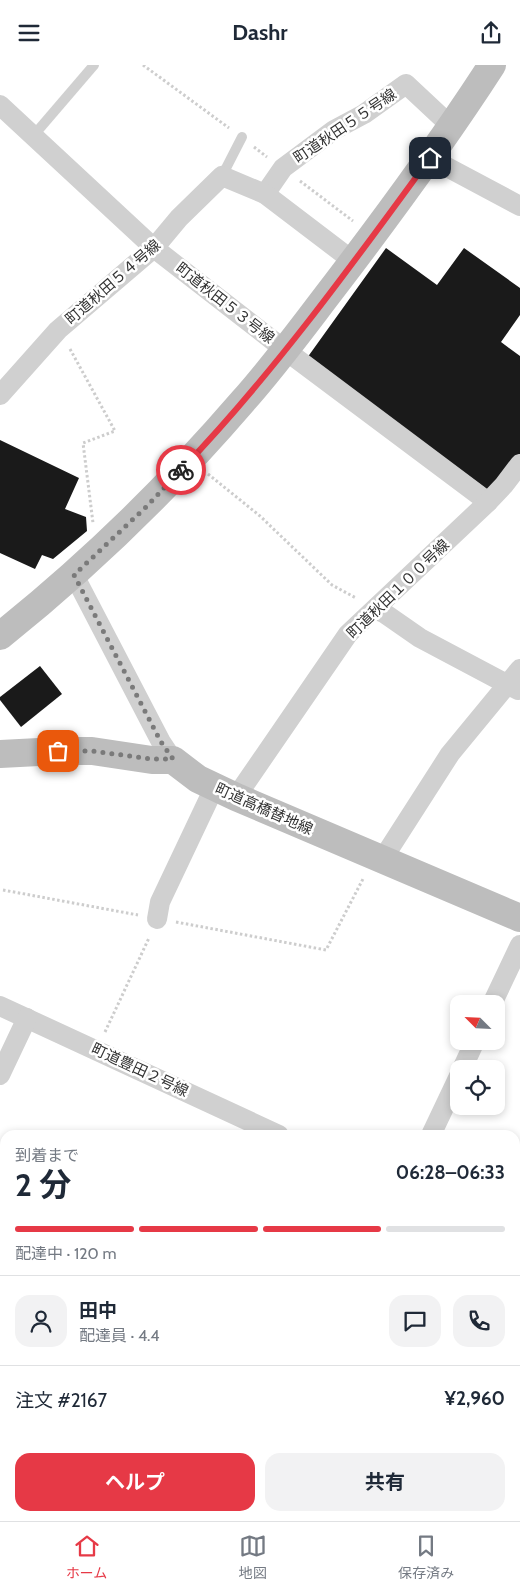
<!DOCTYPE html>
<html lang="ja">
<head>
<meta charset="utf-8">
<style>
	:root { --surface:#fff; --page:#f2f2f3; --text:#1f2937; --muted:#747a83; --line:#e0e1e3; --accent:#e63946 }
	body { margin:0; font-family:Cabin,"Noto Sans JP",sans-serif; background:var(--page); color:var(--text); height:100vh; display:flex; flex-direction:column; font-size:19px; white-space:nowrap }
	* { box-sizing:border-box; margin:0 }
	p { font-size:16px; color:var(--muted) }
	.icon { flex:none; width:28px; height:28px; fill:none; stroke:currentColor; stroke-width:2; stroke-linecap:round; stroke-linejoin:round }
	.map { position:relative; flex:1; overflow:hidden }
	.drawer { position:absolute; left:0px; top:1065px; width:520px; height:391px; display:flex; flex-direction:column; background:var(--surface); border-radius:15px 15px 0 0; box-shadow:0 2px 8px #0003 }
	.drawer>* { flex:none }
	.needle { width:32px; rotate:294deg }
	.buttons { position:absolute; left:450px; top:930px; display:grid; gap:10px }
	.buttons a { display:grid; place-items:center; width:55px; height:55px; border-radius:10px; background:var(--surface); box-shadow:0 2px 8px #0003; font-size:25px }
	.pin { position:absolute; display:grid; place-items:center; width:42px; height:42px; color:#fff; margin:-21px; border-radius:10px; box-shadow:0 2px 8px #0006 }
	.courier { position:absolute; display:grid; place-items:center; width:50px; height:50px; margin:-25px; border:4px solid #e63946; border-radius:50%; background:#fff; color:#222; box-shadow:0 1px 6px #0007 }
	.summary em { font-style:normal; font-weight:700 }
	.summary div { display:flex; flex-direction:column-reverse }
	.summary { display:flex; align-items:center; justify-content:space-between; height:85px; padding:0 15px }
	h1 { font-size:32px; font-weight:700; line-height:38px }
	.bar { display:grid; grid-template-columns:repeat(4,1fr); gap:8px 5px; align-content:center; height:60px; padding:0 15px }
	.bar i { height:6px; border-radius:4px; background:var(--line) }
	.bar .on { background:var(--accent) }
	.bar p { grid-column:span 4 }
	.line { display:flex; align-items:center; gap:12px; padding:0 15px; border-top:1px solid var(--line) }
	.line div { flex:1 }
	.round { display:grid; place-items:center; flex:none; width:52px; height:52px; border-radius:15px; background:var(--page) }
	.action { display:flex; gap:10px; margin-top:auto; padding:10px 15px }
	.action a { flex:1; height:58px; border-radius:15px; background:var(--accent); color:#fff; font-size:20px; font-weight:700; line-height:58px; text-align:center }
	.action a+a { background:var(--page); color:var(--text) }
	header { display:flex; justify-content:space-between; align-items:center; height:65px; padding:0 15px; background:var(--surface); font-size:22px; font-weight:700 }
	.dock { display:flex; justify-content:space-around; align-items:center; height:70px; border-top:1px solid var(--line); background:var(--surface); font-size:14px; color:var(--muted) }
	.dock a { display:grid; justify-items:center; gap:2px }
	.dock .on { color:var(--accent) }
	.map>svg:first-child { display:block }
	.building { fill:#1a1a1a }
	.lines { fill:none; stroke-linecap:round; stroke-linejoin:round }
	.path { stroke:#cdcdcd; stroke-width:3; stroke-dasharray:2.5 2.5; stroke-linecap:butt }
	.lane { stroke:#d0d0d0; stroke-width:10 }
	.street { stroke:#d0d0d0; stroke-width:20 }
	.secondary { stroke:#bdbdbd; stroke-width:28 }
	.done { stroke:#7a7a7a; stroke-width:5; stroke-dasharray:0 9 }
	.route { stroke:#e63946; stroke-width:6 }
	.labels { text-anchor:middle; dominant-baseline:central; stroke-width:5; stroke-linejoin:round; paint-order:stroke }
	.street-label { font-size:15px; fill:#333; stroke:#fff }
</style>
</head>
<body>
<header><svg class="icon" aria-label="menu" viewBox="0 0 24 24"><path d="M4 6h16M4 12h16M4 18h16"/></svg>Dashr<svg class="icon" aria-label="share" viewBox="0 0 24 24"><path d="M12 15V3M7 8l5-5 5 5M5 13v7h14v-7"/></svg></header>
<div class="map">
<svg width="520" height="1456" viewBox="0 0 520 1456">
	<rect width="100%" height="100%" fill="#fff"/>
	<g class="building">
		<path d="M386 183 437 220 464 183 520 223V250L501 277 520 291V389L492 428 307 293Z"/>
		<path d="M0 375 79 413 65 444 86 452 87 466 53 494 42 490 35 504 0 488Z"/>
		<path d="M40 601 62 629 21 662 0 635V632Z"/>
	</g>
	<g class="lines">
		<g class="path">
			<path d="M143 0 229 63"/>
			<path d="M254 82 267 92"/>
			<path d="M300 116 353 156"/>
			<path d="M70 284 115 366 83 378 93 458"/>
			<path d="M208 409 260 451 332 520 356 533"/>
			<path d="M3 825 138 850"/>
			<path d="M176 857 326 885 364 812"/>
			<path d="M105 967 149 873"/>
		</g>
		<g class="lane">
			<path d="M34 70 94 0"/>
			<path d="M222 111 242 72"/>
			<path d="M0 1253H5"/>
		</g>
		<g class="street">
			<path d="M0 40 154 183 285 285 488 437"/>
			<path d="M430 93 520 141"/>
			<path d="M265 129 283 103 334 65 364 49 406 19 452 62"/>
			<path d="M0 330 58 265 154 183 179 153 222 111 265 129 353 196"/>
			<path d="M74 510 161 677 173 695"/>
			<path d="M375 544 384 548 420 573 518 625"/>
			<path d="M236 732 348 569 488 437 504 420 520 399"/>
			<path d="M382 795 450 689 520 604"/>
			<path d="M157 854 160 837 214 723"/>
			<path d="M492 939 520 880"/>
			<path d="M0 941 279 1070"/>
			<path d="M462 1004 475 976"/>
			<path d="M0 1010 27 953"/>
			<path d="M431 1070 459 1011"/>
			<path d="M515 1180 520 1183"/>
			<path d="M276 1451 286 1456"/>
			<path d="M326 1451 336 1456"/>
			<path d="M249 1456 251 1451"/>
		</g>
		<g class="secondary">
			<path d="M0 571C89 500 169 422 243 336 276 299 305 259 335 220 390 148 443 76 492 0"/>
			<path d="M0 689 58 686H92L152 695H173L198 714 236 732 520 853"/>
		</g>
	</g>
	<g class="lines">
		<path class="done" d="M58 686H92L152 694H173L161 677 74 510 146 442 181 405"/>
		<path class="route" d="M181 405C273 309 352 200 430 93"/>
	</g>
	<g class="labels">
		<g class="street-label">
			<text transform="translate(345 61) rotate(-34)">町道秋田５５号線</text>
			<text transform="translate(113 217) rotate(-41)">町道秋田５４号線</text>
			<text transform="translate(225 238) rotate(38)">町道秋田５３号線</text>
			<text transform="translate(398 524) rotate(-44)">町道秋田１００号線</text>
			<text transform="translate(264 744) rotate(24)">町道高橋替地線</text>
			<text transform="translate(140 1005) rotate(25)">町道豊田２号線</text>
		</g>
	</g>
</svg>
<div class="buttons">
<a><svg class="needle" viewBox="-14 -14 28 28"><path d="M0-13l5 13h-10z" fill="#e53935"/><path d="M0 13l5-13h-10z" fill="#747a83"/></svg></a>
<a><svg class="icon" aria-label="locate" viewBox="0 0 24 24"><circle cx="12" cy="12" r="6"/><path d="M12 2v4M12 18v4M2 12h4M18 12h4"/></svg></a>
</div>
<div class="pin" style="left:58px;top:686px;background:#ea580c"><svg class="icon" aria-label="bag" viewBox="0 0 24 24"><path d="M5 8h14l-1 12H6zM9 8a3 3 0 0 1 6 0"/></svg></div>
<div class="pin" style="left:430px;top:93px;background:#1f2937"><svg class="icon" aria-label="home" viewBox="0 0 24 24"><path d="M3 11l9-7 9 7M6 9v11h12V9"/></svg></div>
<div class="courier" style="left:181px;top:405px"><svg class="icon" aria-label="bike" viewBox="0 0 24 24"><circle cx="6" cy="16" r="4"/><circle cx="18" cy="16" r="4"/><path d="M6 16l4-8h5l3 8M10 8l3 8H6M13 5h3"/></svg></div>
<section class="drawer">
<div class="summary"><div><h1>2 分</h1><p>到着まで</p></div><em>06:28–06:33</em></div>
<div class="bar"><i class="on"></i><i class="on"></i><i class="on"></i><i></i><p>配達中 · 120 m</p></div>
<div class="line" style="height:90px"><a class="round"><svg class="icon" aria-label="person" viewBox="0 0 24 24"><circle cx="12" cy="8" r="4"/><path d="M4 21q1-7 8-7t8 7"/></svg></a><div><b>田中</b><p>配達員 · 4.4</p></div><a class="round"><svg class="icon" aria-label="chat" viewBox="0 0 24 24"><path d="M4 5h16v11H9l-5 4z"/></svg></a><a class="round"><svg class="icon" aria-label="phone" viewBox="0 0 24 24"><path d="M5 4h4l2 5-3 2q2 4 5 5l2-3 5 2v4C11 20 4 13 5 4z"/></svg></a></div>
<div class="line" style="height:65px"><div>注文 #2167</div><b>¥2,960</b></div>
<div class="action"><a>ヘルプ</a><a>共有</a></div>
</section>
</div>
<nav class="dock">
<a class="on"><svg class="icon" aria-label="home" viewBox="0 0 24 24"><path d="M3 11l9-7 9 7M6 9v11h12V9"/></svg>ホーム</a>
<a><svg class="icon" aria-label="map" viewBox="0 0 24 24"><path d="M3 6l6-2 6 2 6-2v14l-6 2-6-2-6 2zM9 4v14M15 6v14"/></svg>地図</a>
<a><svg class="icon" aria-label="saved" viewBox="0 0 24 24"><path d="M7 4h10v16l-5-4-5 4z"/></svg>保存済み</a>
</nav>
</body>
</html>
